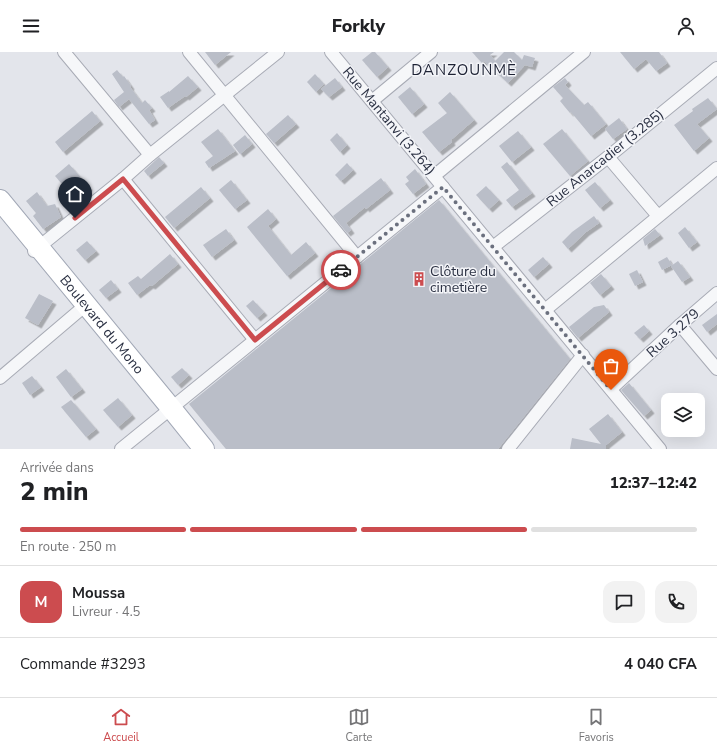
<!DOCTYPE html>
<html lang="fr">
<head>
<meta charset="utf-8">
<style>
	:root { --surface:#fff; --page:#f2f2f2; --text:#202124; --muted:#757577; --line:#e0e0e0; --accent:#cc4c4f }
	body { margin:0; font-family:"Nunito Sans",sans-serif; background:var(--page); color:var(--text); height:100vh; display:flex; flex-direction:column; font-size:15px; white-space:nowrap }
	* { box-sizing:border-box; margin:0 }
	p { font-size:13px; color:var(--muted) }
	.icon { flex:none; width:22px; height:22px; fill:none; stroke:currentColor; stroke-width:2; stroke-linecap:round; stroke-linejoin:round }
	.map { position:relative; height:397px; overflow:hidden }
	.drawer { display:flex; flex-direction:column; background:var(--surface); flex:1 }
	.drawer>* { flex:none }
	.tools { position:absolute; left:661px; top:341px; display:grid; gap:8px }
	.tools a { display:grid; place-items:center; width:44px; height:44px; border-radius:8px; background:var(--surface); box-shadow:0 4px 16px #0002; font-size:20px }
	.pin { position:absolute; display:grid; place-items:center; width:34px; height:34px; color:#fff; margin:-41px -17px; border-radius:50% 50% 50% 0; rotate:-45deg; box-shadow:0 0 4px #0007 }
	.pin .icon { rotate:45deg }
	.courier { position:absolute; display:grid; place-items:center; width:40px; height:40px; margin:-20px; border:3px solid #cc4c4f; border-radius:50%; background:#fff; color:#222; box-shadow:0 1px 5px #0007 }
	.overview em { font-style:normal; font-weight:800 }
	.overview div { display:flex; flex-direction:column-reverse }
	.overview { display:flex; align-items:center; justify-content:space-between; height:68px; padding:0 20px }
	h1 { font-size:26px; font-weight:800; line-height:30px }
	.bar { display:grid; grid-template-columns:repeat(4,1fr); gap:6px 4px; align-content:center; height:48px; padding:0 20px }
	.bar i { height:5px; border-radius:3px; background:var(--line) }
	.bar .selected { background:var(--accent) }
	.bar p { grid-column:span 4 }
	.line { display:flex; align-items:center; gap:10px; padding:0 20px; border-top:1px solid var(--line) }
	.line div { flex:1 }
	.round { display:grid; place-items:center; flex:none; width:42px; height:42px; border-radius:12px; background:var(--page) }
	header { display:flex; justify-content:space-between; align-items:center; height:52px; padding:0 20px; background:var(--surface); font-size:18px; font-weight:800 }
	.dock { display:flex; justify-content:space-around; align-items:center; height:56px; border-top:1px solid var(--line); background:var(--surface); font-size:11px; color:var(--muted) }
	.dock a { display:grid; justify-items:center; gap:2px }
	.dock .selected { color:var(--accent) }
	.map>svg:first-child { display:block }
	.building { fill:#babec8; filter:url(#shadow) }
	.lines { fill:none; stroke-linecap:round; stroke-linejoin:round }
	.minor-casing { stroke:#a8abb5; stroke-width:14 }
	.primary-casing { stroke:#a2a8b6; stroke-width:22 }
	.minor { stroke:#f6f7f9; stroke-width:12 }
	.primary { stroke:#fff; stroke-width:20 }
	.done { stroke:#6b707e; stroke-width:4; stroke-dasharray:0 7.2 }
	.route { stroke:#cc4c4f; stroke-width:5 }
	.labels { text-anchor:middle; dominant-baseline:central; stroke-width:3; stroke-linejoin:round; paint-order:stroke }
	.street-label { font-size:14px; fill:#2b3143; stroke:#f3f4f8 }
	.poi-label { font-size:14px; fill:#2b3143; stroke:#f3f4f8; text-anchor:start }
	.neighbourhood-label { font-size:15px; letter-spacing:1px; fill:#1d2234; stroke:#f3f4f8 }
</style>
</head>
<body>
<header><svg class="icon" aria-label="menu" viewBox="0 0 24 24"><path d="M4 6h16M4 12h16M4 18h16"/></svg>Forkly<svg class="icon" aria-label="person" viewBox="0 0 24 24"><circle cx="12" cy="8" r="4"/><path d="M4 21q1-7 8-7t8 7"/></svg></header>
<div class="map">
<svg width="717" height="397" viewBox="0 0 717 397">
	<defs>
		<filter id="shadow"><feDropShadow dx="3.5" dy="3.5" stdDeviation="0" flood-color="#0004"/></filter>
	</defs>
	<rect width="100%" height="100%" fill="#e3e5eb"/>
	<g class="building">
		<path d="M205 0H231L215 13Z"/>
		<path d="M372 0H375L388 15 377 25 362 8Z"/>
		<path d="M472 0H494L490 3 495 9 504 0H514L522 8 524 3 535 6 532 15 525 13 508 31 484 9 482 11Z"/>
		<path d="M620 0H659L667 11 656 19 646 7 634 17Z"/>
		<path d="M117 18 123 25 124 24 131 34 130 35 142 51 145 48 152 56 149 58 155 68 149 72 129 47 119 55 114 48 124 40 112 22Z"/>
		<path d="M315 22 324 32 316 40 307 30Z"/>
		<path d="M188 24 198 35 186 45 185 44 168 56 160 45 169 39V40Z"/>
		<path d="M335 26 342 35 329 45 321 37Z"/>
		<path d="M565 26 568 30 565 33 584 53 588 50 606 72 591 84 571 60 570 61 560 49 563 46 553 35Z"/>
		<path d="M410 35 424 52 412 62 398 45Z"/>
		<path d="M450 40 474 68 451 88 452 90 439 100 422 80 447 61 438 51Z"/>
		<path d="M708 46 717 57 697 72 709 86 694 99 674 73 693 59 692 57Z"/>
		<path d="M92 59 100 69 63 100 55 90Z"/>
		<path d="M288 63 296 72 274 91 266 82Z"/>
		<path d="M619 66 627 77 613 87 605 77Z"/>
		<path d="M218 77 235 99 209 116 205 110 213 104 201 90Z"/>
		<path d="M562 77 588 109 570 124 543 92Z"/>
		<path d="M518 79 531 95 512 110 499 94Z"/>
		<path d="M337 81 347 93 340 100 330 88Z"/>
		<path d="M245 83 252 92 240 102 233 93Z"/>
		<path d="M159 105 164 111 148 124 144 119Z"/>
		<path d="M507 110 532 141 512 155 506 148 519 138 501 115Z"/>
		<path d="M347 111 353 118 341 129 335 123Z"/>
		<path d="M69 112 89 135 75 147 55 124Z"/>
		<path d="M415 117 426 132 413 142 405 132 409 129 406 125Z"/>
		<path d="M381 126 390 138 366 157 365 155 346 171 351 178 347 181 333 164Z"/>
		<path d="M231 128 247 148 235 157 219 138Z"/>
		<path d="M595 130 610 148 600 156 585 138Z"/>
		<path d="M486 134 499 148 489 157 476 143Z"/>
		<path d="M201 135 210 146 174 176 165 165Z"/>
		<path d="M37 140 47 154 55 152 61 165 43 177 33 164 36 161 26 149Z"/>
		<path d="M439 148 570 307 498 397H226L189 352Z"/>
		<path d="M268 157 276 167 268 174 291 203 306 190 315 201 287 224 247 175Z"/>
		<path d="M594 164 599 171 586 180 568 197 562 190 572 180Z"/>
		<path d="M685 175 697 190 689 196 678 181Z"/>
		<path d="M226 177 234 188 212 205 203 193Z"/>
		<path d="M655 177 660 183 645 194 643 187Z"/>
		<path d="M87 189 96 199 85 208 76 198Z"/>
		<path d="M170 202 178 212 152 234 150 233 137 243 128 231 138 224 141 227Z"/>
		<path d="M543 205 549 212 534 225 528 218Z"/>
		<path d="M667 205 672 213 662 218 658 210Z"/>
		<path d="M678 209 690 225 682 230 671 214Z"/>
		<path d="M637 218 643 230 635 234 629 222Z"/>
		<path d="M601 222 611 234 600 243 590 231Z"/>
		<path d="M111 228 118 237 106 246 99 238Z"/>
		<path d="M39 242 53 249 38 273 25 266Z"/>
		<path d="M253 248 264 260 257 266 246 254Z"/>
		<path d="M604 253 609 260 578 286 569 275 594 255Z"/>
		<path d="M717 262V272L707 280 702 273Z"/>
		<path d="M644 273 649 279 640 287 634 281Z"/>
		<path d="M182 316 189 323 178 333 171 325Z"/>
		<path d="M66 317 82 337 71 345 56 325Z"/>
		<path d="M32 324 41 335 30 343 22 331Z"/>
		<path d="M629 331 651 358 644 364 621 338Z"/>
		<path d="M118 346 132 363 118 375 103 358Z"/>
		<path d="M71 348 96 377 86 385 61 355Z"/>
		<path d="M608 362 622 380 606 393V397H570L572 386 601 392 589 377Z"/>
	</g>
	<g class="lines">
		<defs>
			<g id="minor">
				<path d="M64 0 150 103"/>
				<path d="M189 0 357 205"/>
				<path d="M331 0 660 397"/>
				<path d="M372 49 431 0"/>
				<path d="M608 105 658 164"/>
				<path d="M434 124 584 0"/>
				<path d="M123 127 255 288"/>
				<path d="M493 195 608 105 717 16"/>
				<path d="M34 199 123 127 150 103 278 0"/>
				<path d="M545 258 717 116"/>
				<path d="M680 273 717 317"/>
				<path d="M0 326 80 258"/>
				<path d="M611 337 680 273 717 241"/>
				<path d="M121 397 443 135"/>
				<path d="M508 397 583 303"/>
			</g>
			<g id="primary">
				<path id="s1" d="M0 148 171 356 204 397"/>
			</g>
		</defs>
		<use href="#minor" class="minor-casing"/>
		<use href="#primary" class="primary-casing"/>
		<use href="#minor" class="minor"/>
		<use href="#primary" class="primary"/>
	</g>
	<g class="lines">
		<path class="done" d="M341 218 443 135 611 338"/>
		<path class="route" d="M75 166 123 127 255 288 341 218"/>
	</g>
	<defs>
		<symbol id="building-bare" viewBox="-9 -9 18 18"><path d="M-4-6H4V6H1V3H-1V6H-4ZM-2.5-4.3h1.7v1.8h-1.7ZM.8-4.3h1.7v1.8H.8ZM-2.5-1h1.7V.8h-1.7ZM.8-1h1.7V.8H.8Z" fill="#cc4c4f" stroke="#f3f4f8" stroke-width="2.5" paint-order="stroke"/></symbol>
	</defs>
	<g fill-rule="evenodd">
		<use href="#building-bare" x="409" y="217" width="20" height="20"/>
	</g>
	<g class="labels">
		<g class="street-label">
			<text transform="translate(389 69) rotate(50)">Rue Mantanvi (3.264)</text>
			<text transform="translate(605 106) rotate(-39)">Rue Anarcadier (3.285)</text>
			<text stroke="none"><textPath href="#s1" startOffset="161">Boulevard du Mono</textPath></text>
			<text transform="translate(673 281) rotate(-42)">Rue 3.279</text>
		</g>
		<g class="poi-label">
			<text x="430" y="219">Clôture du<tspan x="430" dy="16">cimetière</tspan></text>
		</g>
		<g class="neighbourhood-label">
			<text x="464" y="18">DANZOUNMÈ</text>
		</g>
	</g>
</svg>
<div class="tools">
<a><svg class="icon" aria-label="layers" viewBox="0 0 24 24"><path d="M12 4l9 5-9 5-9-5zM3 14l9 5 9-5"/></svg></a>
</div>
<div class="pin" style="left:611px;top:338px;background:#ea580c"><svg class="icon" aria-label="bag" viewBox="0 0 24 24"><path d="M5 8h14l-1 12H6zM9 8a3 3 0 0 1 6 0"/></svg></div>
<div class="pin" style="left:75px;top:166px;background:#1f2937"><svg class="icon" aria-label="home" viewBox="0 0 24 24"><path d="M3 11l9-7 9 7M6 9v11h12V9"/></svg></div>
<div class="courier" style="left:341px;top:218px"><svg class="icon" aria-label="car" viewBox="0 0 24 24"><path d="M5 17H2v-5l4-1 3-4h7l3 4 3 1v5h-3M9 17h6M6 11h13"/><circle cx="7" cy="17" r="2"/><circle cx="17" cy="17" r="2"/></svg></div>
</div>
<section class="drawer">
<div class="overview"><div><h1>2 min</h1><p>Arrivée dans</p></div><em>12:37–12:42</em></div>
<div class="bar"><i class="selected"></i><i class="selected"></i><i class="selected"></i><i></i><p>En route · 250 m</p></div>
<div class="line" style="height:72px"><b class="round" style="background:var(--accent);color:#fff">M</b><div><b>Moussa</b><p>Livreur · 4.5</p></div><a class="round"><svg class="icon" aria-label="chat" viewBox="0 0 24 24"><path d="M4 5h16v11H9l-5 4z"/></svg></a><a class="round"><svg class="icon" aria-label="phone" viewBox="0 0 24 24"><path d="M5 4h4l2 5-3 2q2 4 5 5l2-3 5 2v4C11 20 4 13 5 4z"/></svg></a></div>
<div class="line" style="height:52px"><div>Commande #3293</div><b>4 040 CFA</b></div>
</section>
<nav class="dock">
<a class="selected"><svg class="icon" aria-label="home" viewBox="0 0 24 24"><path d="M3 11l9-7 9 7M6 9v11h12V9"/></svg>Accueil</a>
<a><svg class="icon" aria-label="map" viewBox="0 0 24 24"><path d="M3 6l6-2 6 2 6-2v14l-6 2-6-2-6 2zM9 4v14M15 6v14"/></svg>Carte</a>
<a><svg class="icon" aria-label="saved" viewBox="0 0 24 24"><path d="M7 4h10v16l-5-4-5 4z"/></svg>Favoris</a>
</nav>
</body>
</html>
